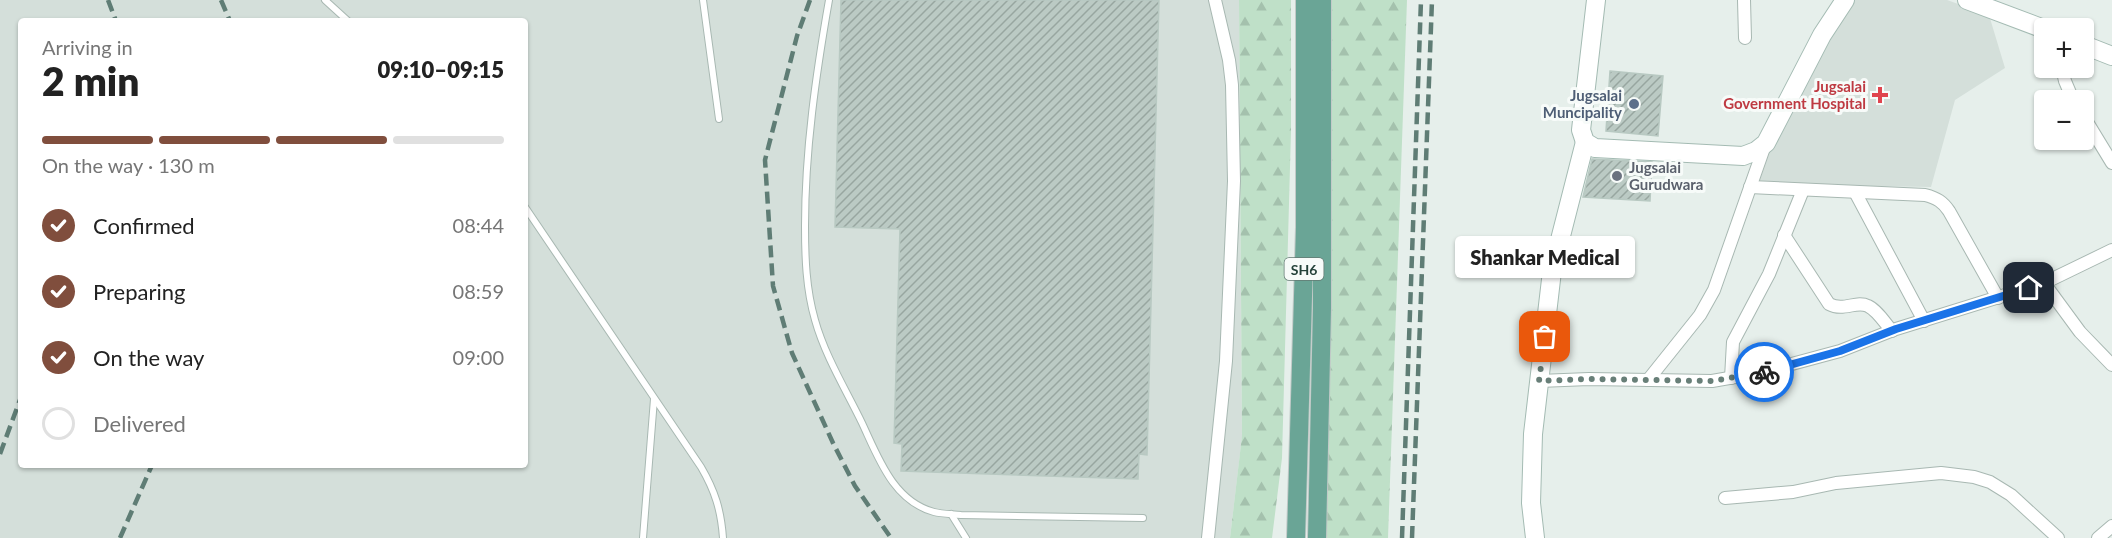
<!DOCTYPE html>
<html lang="en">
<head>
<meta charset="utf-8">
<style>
	:root { --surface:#fff; --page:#f2f2f2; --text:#222; --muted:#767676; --line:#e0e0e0; --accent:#804e3d }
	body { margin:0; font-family:Lato,sans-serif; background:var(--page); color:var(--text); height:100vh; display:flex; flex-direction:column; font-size:22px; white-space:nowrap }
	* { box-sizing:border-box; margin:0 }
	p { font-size:20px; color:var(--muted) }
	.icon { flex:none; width:33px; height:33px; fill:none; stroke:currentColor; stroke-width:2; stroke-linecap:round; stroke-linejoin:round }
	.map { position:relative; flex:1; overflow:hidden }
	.side { position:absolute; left:18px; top:18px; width:510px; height:450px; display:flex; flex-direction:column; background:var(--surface); border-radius:6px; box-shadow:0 2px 4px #0004 }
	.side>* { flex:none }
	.controls { position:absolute; left:2034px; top:18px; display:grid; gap:12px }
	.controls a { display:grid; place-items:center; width:60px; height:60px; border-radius:6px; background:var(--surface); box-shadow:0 2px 4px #0004; font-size:30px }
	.pin { position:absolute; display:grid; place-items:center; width:51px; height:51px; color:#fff; margin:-26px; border-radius:12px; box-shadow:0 3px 9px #0006 }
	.courier { position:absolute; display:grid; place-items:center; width:60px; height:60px; margin:-30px; border:4px solid #1a73e8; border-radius:50%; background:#fff; color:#222; box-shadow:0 2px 8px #0007 }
	.bubble { position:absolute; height:42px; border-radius:6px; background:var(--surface); box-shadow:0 2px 4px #0004; font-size:20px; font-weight:800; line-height:42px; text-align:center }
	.headline em { font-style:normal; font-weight:800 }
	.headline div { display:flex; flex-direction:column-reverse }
	.headline { display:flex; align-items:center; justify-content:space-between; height:102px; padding:0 24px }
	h1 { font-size:39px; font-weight:800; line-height:45px }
	.bar { display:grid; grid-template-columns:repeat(4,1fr); gap:9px 6px; align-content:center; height:72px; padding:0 24px }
	.bar i { height:8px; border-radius:4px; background:var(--line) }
	.bar .selected { background:var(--accent) }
	.bar p { grid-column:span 4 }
	ol { padding:0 24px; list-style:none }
	li { display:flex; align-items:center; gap:18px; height:66px }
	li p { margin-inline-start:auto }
	li .icon { padding:6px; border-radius:50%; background:var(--accent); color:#fff; stroke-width:4 }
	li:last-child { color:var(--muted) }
	li i { width:33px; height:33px; border:3px solid var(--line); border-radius:50% }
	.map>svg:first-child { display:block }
	.built { fill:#d4dfda; fill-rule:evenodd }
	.forest { fill:url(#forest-firs) }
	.building { fill:url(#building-hatch); stroke:#b8c9c2; stroke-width:1.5 }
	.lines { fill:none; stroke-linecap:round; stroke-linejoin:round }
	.lane-casing { stroke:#a8b8b2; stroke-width:8 }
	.street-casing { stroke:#a8b8b2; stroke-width:14 }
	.secondary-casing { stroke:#a4bbb3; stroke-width:20 }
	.primary-casing { stroke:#c2cac8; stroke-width:20 }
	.lane { stroke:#fff; stroke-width:6 }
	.street { stroke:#fff; stroke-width:12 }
	.secondary { stroke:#fff; stroke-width:18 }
	.primary { stroke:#6aa596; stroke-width:18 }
	.rail { stroke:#5f7d75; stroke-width:4.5; stroke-dasharray:12 6; stroke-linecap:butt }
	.done { stroke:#687f78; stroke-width:6; stroke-dasharray:0 10.8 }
	.route { stroke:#1a73e8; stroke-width:8 }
	.health-dot { fill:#e0444e; stroke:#f7fbf9; stroke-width:2 }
	.service-dot { fill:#5c6f8a; stroke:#f7fbf9; stroke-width:2 }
	.worship-dot { fill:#6b7280; stroke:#f7fbf9; stroke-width:2 }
	.labels { text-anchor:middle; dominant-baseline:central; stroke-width:6; stroke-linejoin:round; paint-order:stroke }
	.shield { fill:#f7fbf9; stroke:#637a73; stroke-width:1.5 }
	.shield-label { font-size:14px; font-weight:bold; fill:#24423a }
	.health-label { font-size:15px; font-weight:bold; fill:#be3a42; stroke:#f7fbf9; text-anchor:end }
	.service-label { font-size:15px; font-weight:bold; fill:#4e5e75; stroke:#f7fbf9; text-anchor:end }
	.worship-label { font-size:15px; font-weight:bold; fill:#5b616d; stroke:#f7fbf9; text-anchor:start }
</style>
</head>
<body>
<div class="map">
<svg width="2112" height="538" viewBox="0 0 2112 538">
	<defs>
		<pattern id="forest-firs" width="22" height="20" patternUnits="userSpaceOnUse" patternTransform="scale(1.5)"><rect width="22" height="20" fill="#bfe0c8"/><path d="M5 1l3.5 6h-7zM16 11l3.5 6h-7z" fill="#a4c1ad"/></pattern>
		<pattern id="building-hatch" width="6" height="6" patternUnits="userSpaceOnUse" patternTransform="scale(1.5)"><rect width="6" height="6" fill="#bbcac4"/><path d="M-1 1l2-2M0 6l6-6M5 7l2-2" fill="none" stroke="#98a6a0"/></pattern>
	</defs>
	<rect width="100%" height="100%" fill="#e6efeb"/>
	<g class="built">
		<path d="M0 0H1239L1242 437 1230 538H0ZM21 21H525V465H21Z"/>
		<path d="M1851 0H1947L1989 15 2005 68 1955 100 1931 187 1757 184 1771 143Z"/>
	</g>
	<g class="forest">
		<path d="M1239 0H1291V131L1282 458 1272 538H1230L1242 436Z"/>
		<path d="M1330 0H1407L1388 538H1319Z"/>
	</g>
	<g class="building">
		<path d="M841 0H1159L1147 455 1139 454 1138 479 901 471 902 444 894 443 900 229 835 227Z"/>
		<path d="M1610 71 1663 76 1658 136 1606 131Z"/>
		<path d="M1592 159 1652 162 1650 201 1583 197Z"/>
	</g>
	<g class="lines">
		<defs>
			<g id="lane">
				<path d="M325 0 348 21"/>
				<path d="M703 0 719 119"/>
				<path d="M829 0C816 74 805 150 805 226 805 257 806 289 815 320 825 356 846 390 862 423 878 457 893 501 934 512 942 514 952 514 961 515L1143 518"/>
				<path d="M525 207 701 467C715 491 721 510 723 538"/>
				<path d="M951 514 966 538"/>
				<path d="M643 538 654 399"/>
			</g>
			<g id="street">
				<path d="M1744 0 1745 38"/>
				<path d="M2062 68 2065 81 2073 100"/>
				<path d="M2084 117 2112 163"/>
				<path d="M1750 187 1925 195C1937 198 1943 202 1949 211L1998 298"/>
				<path d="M1855 192 1924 321"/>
				<path d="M1784 235 1829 304C1844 312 1856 300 1868 306 1877 310 1885 323 1892 331"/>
				<path d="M2044 283 2080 332 2112 365"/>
				<path d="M1731 378 1733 342 1769 274 1803 190"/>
				<path d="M1648 380 1700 315 1714 290 1765 145"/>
				<path d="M1539 381 1589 379 1712 381 1758 373 1840 351 1896 329 2044 283 2112 250"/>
				<path d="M1725 498 1793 492 1836 483 1941 473 1974 477 1990 482 2011 495 2058 538"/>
				<path d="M1208 538 1226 361 1234 181 1232 85 1229 60 1215 0"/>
				<path d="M2098 538 2112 526"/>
			</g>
			<g id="secondary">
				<path d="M1596 0 1581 130 1585 142 1595 148 1743 156 1756 151 1766 143 1822 35 1845 0"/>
				<path d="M1967 0 2044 29"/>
				<path d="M2084 45 2112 56"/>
				<path d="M1535 538 1531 503 1533 434 1552 271 1585 142"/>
			</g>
			<g id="primary">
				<path d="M1296 538 1305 227V0"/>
				<path d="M1317 538 1322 308V0"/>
			</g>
		</defs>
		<use href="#lane" class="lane-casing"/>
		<use href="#street" class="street-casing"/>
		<use href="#secondary" class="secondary-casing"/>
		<use href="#primary" class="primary-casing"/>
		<use href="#lane" class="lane"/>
		<use href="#street" class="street"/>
		<use href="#secondary" class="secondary"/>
		<use href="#primary" class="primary"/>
		<g class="rail">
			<path d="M108 0 116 21"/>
			<path d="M221 0 230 21"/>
			<path d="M810 0 797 36 765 160 773 286 792 353 833 443 855 486 891 538"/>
			<path d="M0 454 21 397"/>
			<path d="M120 538 152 465"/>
			<path d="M1402 538 1421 0"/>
			<path d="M1412 538 1432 0"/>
		</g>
	</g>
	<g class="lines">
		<path class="done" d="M1545 337 1539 381 1589 379 1712 381 1764 372"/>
		<path class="route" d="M1764 372 1840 351 1896 329 2029 288"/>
	</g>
	<path class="health-dot" d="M1877 86h6v6h6v6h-6v6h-6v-6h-6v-6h6z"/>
	<circle class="service-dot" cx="1634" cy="104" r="6"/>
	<circle class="worship-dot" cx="1617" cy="176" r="6"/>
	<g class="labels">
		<rect class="shield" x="1284.5" y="258" width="39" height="22" rx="4.5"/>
		<g class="shield-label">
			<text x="1304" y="269">SH6</text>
		</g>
		<g class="health-label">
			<text x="1866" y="86">Jugsalai<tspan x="1866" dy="17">Government Hospital</tspan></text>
		</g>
		<g class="service-label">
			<text x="1622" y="95">Jugsalai<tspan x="1622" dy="17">Muncipality</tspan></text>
		</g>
		<g class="worship-label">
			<text x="1629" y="167">Jugsalai<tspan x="1629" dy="17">Gurudwara</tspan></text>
		</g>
	</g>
</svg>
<div class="controls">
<a>+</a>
<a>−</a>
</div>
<div class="pin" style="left:1545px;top:337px;background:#ea580c"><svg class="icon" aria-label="bag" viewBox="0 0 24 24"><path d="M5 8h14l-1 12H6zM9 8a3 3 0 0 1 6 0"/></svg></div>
<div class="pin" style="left:2029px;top:288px;background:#1f2937"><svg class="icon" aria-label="home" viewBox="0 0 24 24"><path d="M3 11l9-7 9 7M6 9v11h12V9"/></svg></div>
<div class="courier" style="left:1764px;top:372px"><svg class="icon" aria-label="bike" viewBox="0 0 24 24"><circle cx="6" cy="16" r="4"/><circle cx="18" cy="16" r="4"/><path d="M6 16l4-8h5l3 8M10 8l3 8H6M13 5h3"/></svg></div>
<div class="bubble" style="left:1455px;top:236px;width:180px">Shankar Medical</div>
<section class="side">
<div class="headline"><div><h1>2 min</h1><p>Arriving in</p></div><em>09:10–09:15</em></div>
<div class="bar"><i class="selected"></i><i class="selected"></i><i class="selected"></i><i></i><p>On the way · 130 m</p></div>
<ol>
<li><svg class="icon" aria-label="check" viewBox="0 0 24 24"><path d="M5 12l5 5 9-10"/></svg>Confirmed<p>08:44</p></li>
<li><svg class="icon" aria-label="check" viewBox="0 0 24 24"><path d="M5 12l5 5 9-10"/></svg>Preparing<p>08:59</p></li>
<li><svg class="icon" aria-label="check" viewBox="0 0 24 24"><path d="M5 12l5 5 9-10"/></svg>On the way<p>09:00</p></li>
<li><i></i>Delivered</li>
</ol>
</section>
</div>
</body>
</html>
